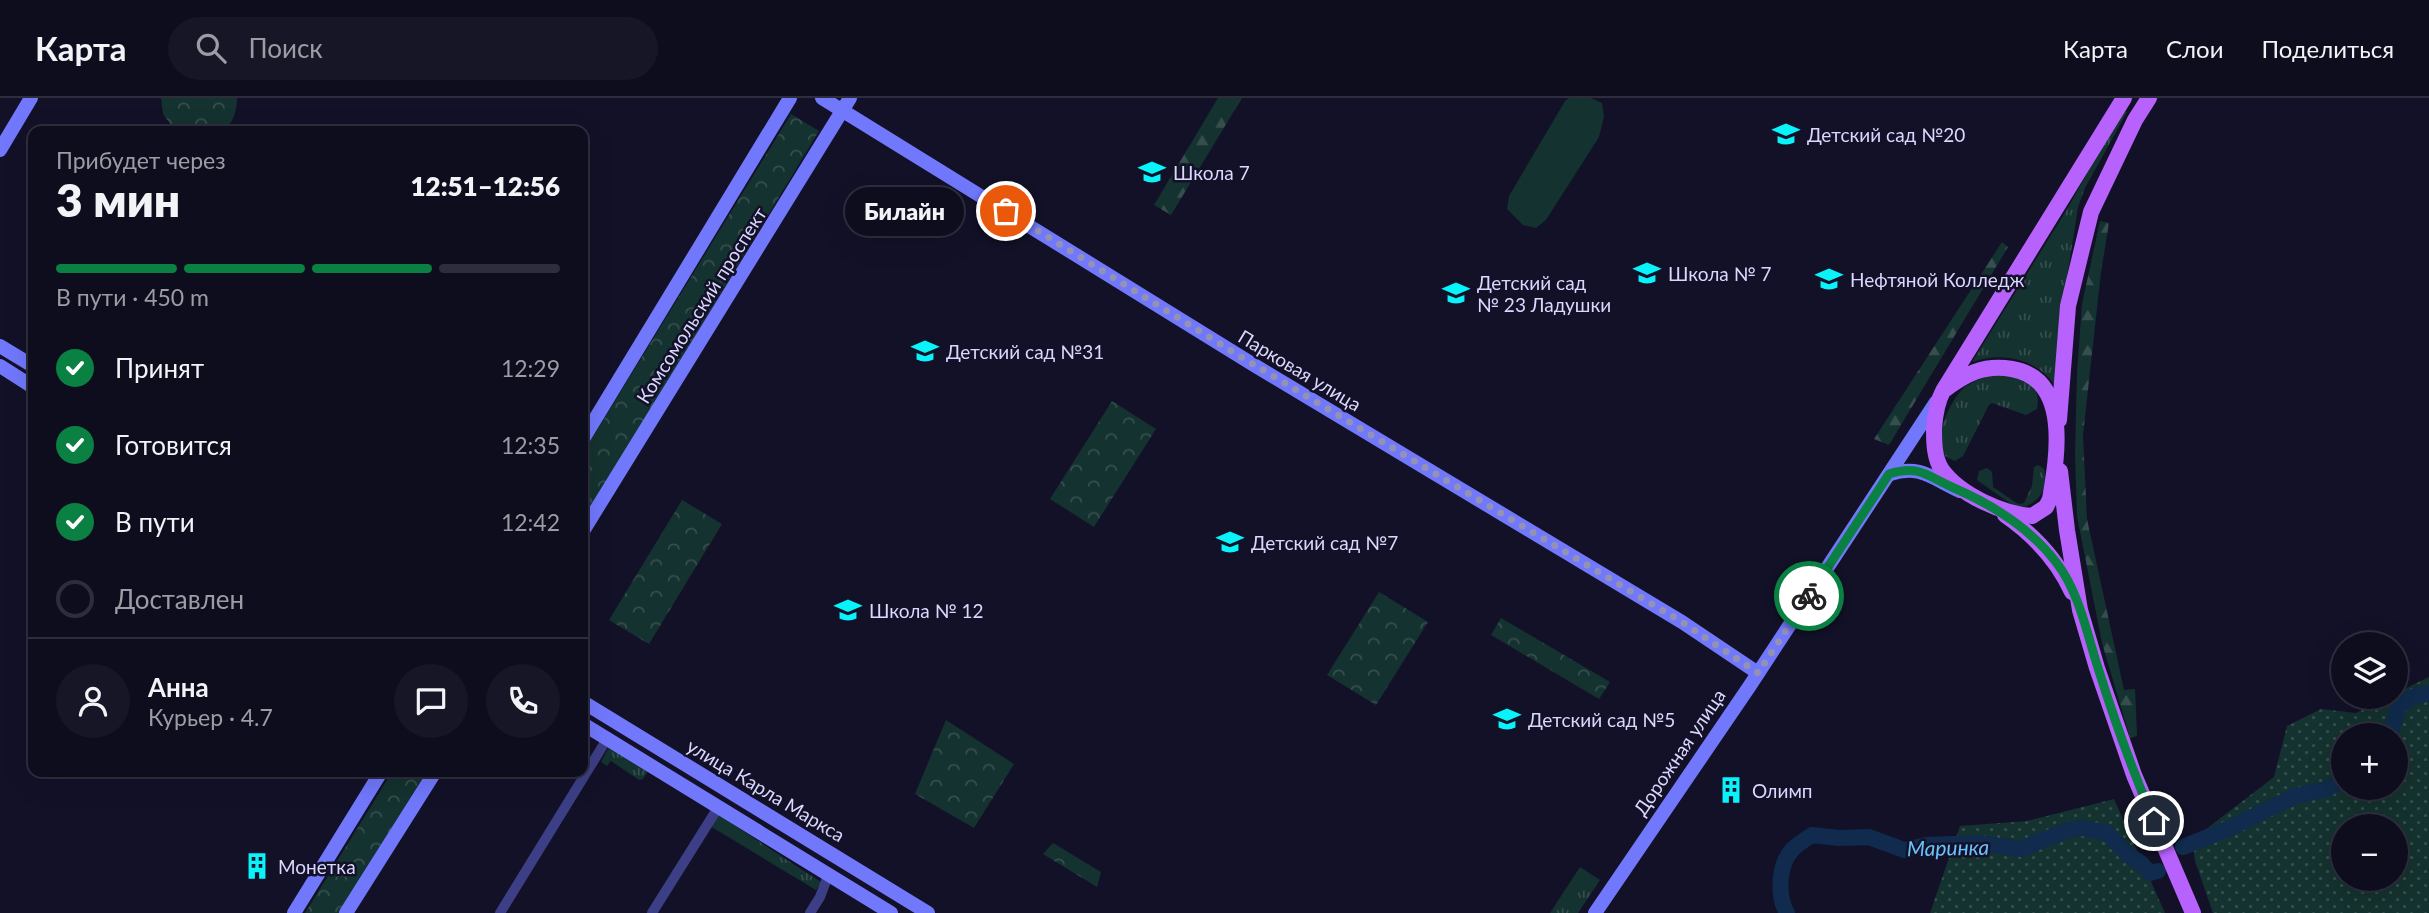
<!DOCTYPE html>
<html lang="ru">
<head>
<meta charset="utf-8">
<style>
	:root { --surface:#0e0d1e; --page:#171627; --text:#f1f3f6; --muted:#9b9ca4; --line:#2e2d3c; --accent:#0b8043 }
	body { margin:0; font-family:Lato,sans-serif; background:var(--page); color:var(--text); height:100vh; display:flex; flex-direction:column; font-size:26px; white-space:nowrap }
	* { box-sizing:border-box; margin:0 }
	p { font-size:23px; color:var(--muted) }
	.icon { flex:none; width:38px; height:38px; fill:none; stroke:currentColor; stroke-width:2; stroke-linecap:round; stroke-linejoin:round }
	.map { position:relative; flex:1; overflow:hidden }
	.sheet { position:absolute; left:28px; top:28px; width:560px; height:651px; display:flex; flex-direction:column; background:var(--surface); border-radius:14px; box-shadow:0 7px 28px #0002,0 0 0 2px var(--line) }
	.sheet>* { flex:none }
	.controls { position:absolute; left:2331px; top:534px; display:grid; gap:14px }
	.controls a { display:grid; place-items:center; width:77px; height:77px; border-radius:50%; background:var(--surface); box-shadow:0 7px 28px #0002,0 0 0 2px var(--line); font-size:35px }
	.pin { position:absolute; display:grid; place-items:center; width:60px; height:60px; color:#fff; margin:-30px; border:4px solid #fff; border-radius:50%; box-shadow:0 2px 7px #0007 }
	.courier { position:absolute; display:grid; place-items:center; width:70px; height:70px; margin:-35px; border:5px solid #0b8043; border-radius:50%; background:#fff; color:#222; box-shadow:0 2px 9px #0007 }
	.bubble { position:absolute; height:49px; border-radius:24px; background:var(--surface); box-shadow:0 7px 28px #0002,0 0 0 2px var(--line); font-size:23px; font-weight:800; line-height:49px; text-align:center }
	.overview em { font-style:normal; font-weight:800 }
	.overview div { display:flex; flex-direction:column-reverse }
	.overview { display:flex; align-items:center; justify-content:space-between; height:119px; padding:0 28px }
	h1 { font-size:46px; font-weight:800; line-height:52px }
	.bar { display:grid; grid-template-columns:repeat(4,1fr); gap:10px 7px; align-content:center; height:84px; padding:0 28px }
	.bar i { height:9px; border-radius:5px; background:var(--line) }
	.bar .current { background:var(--accent) }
	.bar p { grid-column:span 4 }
	.line { display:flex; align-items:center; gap:18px; padding:0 28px; border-top:2px solid var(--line) }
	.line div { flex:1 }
	.round { display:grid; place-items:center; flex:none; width:74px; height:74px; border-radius:37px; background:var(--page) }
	ol { padding:0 28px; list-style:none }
	li { display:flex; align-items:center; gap:21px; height:77px }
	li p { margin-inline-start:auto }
	li .icon { padding:7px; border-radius:50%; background:var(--accent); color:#fff; stroke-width:4 }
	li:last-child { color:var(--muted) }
	li i { width:38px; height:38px; border:4px solid var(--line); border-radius:50% }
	header { display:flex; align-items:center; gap:42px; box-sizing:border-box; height:98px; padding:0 35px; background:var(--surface); border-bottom:2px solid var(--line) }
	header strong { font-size:33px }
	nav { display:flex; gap:38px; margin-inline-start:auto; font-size:24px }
	.search { width:490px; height:63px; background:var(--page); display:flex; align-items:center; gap:18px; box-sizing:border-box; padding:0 24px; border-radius:38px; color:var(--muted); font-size:26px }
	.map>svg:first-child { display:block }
	.grass { fill:url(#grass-tufts) }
	.forest { fill:url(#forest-firs) }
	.park { fill:url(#park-crowns) }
	.garden { fill:url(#garden-dots); fill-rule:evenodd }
	.pitch { fill:#14322f }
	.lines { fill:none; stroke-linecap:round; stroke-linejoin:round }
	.river { stroke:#102b4d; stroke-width:16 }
	.minor { stroke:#3d3f86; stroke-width:10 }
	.secondary { stroke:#7178fc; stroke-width:14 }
	.primary { stroke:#b762fc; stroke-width:16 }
	.done { stroke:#9492b3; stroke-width:7; stroke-dasharray:0 12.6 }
	.route { stroke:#0b8043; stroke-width:9 }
	.labels { text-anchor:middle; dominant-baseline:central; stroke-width:5; stroke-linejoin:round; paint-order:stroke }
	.poi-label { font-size:19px; fill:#dad8fe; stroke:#131128; text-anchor:start }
	.street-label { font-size:19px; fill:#dad8fe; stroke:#131128 }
	.water-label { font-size:21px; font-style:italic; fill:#69c2fc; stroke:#131128 }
</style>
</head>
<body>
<header>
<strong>Карта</strong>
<div class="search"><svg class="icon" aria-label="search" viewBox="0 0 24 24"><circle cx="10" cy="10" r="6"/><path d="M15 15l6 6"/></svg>Поиск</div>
<nav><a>Карта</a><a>Слои</a><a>Поделиться</a></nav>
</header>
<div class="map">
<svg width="2429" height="815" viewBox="0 0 2429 815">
	<defs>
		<pattern id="grass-tufts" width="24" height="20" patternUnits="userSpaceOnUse" patternTransform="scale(1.75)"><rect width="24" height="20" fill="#14322f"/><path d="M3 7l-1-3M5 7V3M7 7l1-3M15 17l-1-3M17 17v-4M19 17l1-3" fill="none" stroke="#364f4e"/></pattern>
		<pattern id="forest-firs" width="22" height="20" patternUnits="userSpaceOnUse" patternTransform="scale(1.75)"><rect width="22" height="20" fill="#14322f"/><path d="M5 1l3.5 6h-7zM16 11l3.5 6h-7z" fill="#364f4e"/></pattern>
		<pattern id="park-crowns" width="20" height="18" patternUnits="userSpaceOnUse" patternTransform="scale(1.75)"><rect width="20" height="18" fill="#14322f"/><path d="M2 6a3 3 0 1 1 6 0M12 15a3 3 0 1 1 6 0" fill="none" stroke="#364f4e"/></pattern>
		<pattern id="garden-dots" width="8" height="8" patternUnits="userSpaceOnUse" patternTransform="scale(1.75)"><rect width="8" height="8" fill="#14322f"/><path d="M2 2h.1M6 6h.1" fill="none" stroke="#364f4e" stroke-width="1.8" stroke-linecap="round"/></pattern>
	</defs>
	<rect width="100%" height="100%" fill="#131128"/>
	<g class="grass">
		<path d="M2123 12 2127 14 2085 90 2078 109 2060 225 2056 289C2038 261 2003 253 1972 264L2066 113Z"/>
		<path d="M2001 275C2023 279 2042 285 2037 311L2026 317 1992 305 1989 307 1963 358 1955 363 1946 359C1944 355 1940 349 1940 344 1939 328 1953 299 1965 289 1977 281 1988 278 2001 275Z"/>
		<path d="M2038 367 2044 371C2048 393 2039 405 2018 411L1977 382 1979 373 1987 370 1992 374 1993 389 2018 406 2024 405 2032 388 2034 369Z"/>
		<path d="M609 649 648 673 643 681 639 682 611 663 607 668 601 664Z"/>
		<path d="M717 716 821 784 816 792 710 728Z"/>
		<path d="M1580 769 1600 782 1578 815H1550Z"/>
	</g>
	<g class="forest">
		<path d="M1218 0H1242L1171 117 1154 107Z"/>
		<path d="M2100 123 2109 125 2101 174 2083 337 2087 421 2124 592 2135 591 2137 638 2130 640 2102 545 2077 418 2075 356 2077 275 2082 206Z"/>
		<path d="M2002 144 2008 149 1889 347 1874 341Z"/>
	</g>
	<g class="park">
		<path d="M161 0H237C237 14 233 24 223 33H175L163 16Z"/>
		<path d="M791 16 819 33 583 423V355Z"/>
		<path d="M1112 303 1156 331 1094 429 1050 401Z"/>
		<path d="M682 402 722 426 649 546 609 522Z"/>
		<path d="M1379 494 1428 524 1376 607 1327 577Z"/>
		<path d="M1501 520 1610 584 1599 601 1491 537Z"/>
		<path d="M946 622 1014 666 974 730 915 696Z"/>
		<path d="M392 674H426L339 815H305Z"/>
		<path d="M1053 745 1101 774 1097 789 1043 756Z"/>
	</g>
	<g class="garden">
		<path d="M2429 579V815H2213L2195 763 2192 742 2274 679 2287 628 2321 611 2356 615 2390 599 2396 598V595ZM2343 637H2396V690H2343ZM2343 728H2396V780H2343Z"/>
		<path d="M2114 701 2165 815H1930L1960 728 2027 723Z"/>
	</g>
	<path class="pitch" d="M1569 0H1591L1602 5 1604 19 1599 39 1546 122 1536 130 1523 127 1507 111 1509 98 1565 3Z"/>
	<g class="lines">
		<g class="river">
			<path d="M2390 637 2399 607 2417 597 2429 596"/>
			<path d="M2183 749 2230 730 2295 698 2327 691 2343 682"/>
			<path d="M1787 815C1777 798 1778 766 1793 751 1799 745 1806 741 1812 737L1839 740 1869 739 1904 752 1926 747 1979 745 2020 751 2071 731 2083 730 2107 735 2127 756 2141 765 2150 775 2158 773"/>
		</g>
		<g class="minor">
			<path d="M500 815 607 641"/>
			<path d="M652 815 719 708"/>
			<path d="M810 815 820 799 829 775"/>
		</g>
		<g class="secondary">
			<path d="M822 0 1254 267 1682 524 1758 575"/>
			<path d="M0 52 31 0"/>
			<path d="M0 248 33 268"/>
			<path d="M0 268 33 289"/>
			<path d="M583 341 790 0"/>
			<path d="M1890 376C1921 366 1933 381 1960 393"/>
			<path d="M583 433 850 0"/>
			<path d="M583 604 928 815"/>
			<path d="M583 626 891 815"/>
			<path d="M294 815 381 674"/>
			<path d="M346 815 435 674"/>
			<path d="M1595 815 1749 589 1936 304"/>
		</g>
		<g class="primary">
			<path d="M1943 293C1965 276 1984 266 2012 271 2071 281 2057 360 2050 401L2046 409 2032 418C2003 416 1960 397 1942 372 1934 360 1934 344 1934 330 1935 318 1937 304 1943 293L2124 0"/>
			<path d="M2059 322 2068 208 2091 114 2135 22 2149 0"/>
			<path d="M2060 373 2067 432 2080 512 2097 570 2134 677 2193 815"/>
			<path d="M2005 417C2034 437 2057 461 2072 494"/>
		</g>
	</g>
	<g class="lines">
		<path class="done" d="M1006 113 1238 257 1682 524 1758 575 1809 498"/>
		<path class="route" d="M1809 498 1889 376C1920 366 1928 379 1954 390 1993 407 2030 430 2056 464 2080 495 2087 537 2099 573 2115 624 2133 674 2154 723"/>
	</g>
	<defs>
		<symbol id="school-bare" viewBox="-9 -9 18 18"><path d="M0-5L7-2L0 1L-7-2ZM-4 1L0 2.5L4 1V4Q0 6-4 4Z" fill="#09f3fa" stroke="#131128" stroke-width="2.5" paint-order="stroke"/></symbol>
		<symbol id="university-bare" viewBox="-9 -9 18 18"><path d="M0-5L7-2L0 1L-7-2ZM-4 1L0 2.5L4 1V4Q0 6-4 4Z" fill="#09f3fa" stroke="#131128" stroke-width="2.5" paint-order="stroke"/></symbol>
		<symbol id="building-bare" viewBox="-9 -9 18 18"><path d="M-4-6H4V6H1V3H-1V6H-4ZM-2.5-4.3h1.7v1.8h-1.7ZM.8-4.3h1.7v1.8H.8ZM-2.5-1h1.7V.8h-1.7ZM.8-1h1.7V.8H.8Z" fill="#09f3fa" stroke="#131128" stroke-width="2.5" paint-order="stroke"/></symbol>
	</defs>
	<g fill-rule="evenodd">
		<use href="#school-bare" x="1767" y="17" width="38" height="38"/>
		<use href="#school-bare" x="1133" y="55" width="38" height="38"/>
		<use href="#school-bare" x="1628" y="156" width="38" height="38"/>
		<use href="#university-bare" x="1810" y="162" width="38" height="38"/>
		<use href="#school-bare" x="1437" y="176" width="38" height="38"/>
		<use href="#school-bare" x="906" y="234" width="38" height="38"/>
		<use href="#school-bare" x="1211" y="425" width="38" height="38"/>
		<use href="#school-bare" x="829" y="493" width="38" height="38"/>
		<use href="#school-bare" x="1488" y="602" width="38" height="38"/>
		<use href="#building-bare" x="1712" y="673" width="38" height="38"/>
		<use href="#building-bare" x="238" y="749" width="38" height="38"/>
	</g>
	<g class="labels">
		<g class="poi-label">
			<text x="1807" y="36">Детский сад №20</text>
			<text x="1173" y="74">Школа 7</text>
			<text x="1668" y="175">Школа № 7</text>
			<text x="1850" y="181">Нефтяной Колледж</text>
			<text x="1477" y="184">Детский сад<tspan x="1477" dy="22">№ 23 Ладушки</tspan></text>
			<text x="946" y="253">Детский сад №31</text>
			<text x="1251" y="444">Детский сад №7</text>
			<text x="869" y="512">Школа № 12</text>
			<text x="1528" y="621">Детский сад №5</text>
			<text x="1752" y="692">Олимп</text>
			<text x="278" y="768">Монетка</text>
		</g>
		<g class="street-label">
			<text transform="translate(701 207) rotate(-58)">Комсомольский проспект</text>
			<text transform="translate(1300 272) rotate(31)">Парковая улица</text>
			<text transform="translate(1679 654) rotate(-56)">Дорожная улица</text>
			<text transform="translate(766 692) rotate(31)">улица Карла Маркса</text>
		</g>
		<g class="water-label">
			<text transform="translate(1948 749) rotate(-1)">Маринка</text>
		</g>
	</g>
</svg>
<div class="controls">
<a><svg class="icon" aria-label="layers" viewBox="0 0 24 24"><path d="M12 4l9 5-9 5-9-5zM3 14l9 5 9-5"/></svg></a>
<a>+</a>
<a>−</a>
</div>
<div class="pin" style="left:1006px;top:113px;background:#ea580c"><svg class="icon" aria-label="bag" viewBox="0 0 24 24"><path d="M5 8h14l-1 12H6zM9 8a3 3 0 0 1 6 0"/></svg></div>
<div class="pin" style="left:2154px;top:723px;background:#1f2937"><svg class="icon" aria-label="home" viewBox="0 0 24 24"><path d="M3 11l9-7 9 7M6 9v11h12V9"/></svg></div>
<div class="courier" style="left:1809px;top:498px"><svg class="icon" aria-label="bike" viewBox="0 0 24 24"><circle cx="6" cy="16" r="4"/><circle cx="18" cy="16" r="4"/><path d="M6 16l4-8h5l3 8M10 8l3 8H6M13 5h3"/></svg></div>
<div class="bubble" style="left:845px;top:89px;width:119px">Билайн</div>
<section class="sheet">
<div class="overview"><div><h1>3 мин</h1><p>Прибудет через</p></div><em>12:51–12:56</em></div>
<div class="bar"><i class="current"></i><i class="current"></i><i class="current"></i><i></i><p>В пути · 450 m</p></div>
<ol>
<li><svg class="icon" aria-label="check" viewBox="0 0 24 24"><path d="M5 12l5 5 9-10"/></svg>Принят<p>12:29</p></li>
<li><svg class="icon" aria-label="check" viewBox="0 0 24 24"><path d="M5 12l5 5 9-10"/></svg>Готовится<p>12:35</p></li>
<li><svg class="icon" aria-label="check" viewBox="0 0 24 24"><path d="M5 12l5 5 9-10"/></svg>В пути<p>12:42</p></li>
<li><i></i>Доставлен</li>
</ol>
<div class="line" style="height:126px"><a class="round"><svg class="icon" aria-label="person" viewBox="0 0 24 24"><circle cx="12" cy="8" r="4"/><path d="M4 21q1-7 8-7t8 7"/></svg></a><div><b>Анна</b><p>Курьер · 4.7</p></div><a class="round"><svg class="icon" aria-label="chat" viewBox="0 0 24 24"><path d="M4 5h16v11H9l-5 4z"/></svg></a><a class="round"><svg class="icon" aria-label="phone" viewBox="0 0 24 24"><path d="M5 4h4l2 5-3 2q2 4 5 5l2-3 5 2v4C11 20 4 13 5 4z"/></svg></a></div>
</section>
</div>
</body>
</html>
